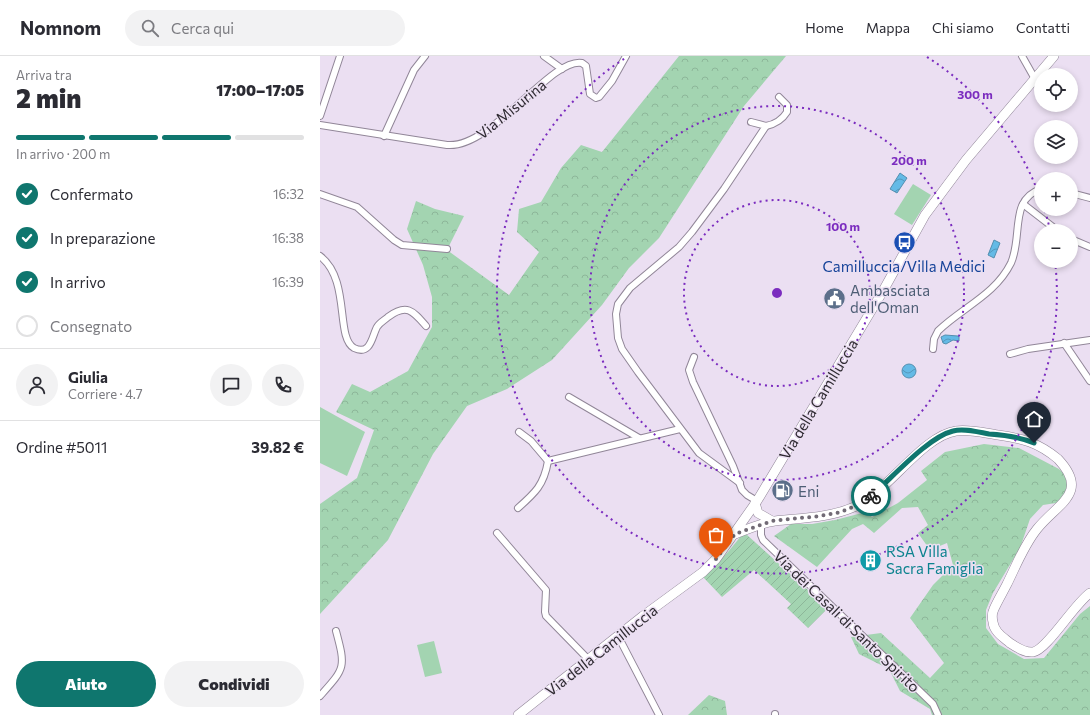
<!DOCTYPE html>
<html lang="it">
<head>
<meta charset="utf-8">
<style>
	:root { --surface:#fff; --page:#f2f2f3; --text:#2b2b33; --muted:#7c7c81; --line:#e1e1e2; --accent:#0f766e }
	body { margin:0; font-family:Commissioner,sans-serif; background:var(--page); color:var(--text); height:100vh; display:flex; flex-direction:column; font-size:15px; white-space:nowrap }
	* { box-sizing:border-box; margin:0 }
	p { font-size:13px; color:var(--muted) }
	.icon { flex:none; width:22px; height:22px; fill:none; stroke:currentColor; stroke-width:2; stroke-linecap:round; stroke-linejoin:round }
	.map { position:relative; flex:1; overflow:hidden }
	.drawer { display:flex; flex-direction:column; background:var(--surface); width:320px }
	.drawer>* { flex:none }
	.fabs { position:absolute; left:714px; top:12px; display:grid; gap:8px }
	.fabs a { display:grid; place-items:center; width:44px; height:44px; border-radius:50%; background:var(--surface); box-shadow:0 2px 6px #0003; font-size:20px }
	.pin { position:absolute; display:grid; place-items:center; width:34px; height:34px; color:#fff; margin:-41px -17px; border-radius:50% 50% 50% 0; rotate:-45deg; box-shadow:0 0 4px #0007 }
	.pin .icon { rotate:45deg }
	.courier { position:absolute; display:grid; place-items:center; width:40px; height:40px; margin:-20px; border:3px solid #0f766e; border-radius:50%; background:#fff; color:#222; box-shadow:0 1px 5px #0007 }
	.headline em { font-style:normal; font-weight:800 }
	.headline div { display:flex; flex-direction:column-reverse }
	.headline { display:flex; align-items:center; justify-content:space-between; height:68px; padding:0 16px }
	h1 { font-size:26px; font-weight:800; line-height:30px }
	.bar { display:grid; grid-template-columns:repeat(4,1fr); gap:6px 4px; align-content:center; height:48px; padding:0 16px }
	.bar i { height:5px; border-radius:3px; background:var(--line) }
	.bar .active { background:var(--accent) }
	.bar p { grid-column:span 4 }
	.line { display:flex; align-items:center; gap:10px; padding:0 16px; border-top:1px solid var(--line) }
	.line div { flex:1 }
	.round { display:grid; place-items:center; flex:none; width:42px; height:42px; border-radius:21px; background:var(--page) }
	ol { padding:0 16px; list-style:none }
	li { display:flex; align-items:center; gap:12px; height:44px }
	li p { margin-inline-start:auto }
	li .icon { padding:4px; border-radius:50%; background:var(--accent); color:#fff; stroke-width:4 }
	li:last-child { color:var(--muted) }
	li i { width:22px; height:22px; border:2px solid var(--line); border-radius:50% }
	.primary-button { display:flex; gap:8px; margin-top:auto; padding:8px 16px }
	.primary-button a { flex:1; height:46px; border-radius:24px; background:var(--accent); color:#fff; font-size:16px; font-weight:800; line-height:46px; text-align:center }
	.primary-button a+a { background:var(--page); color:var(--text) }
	header { display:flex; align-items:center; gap:24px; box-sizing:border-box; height:56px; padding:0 20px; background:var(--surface); border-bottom:1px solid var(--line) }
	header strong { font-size:19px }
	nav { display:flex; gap:22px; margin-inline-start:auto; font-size:14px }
	.search { width:280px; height:36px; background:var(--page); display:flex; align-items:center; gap:10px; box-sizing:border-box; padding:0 14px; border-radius:22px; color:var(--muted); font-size:15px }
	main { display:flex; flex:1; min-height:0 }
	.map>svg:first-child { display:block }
	.forest { fill:url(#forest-crowns) }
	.garden { fill:url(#garden-furrows) }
	.pitch { fill:#a3d4b1 }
	.water { fill:url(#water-waves); stroke:#548fb0 }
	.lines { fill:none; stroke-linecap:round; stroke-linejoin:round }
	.street-casing { stroke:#918698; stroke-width:8 }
	.secondary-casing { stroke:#918698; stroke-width:10 }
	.street { stroke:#fff; stroke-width:6 }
	.secondary { stroke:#fff; stroke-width:9 }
	.done { stroke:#716a75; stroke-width:4; stroke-dasharray:0 7.2 }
	.route { stroke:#0f766e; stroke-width:5 }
	.ring { fill:none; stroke:#7b2cbf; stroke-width:2; stroke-dasharray:2 4 }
	.labels { text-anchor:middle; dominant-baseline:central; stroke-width:3; stroke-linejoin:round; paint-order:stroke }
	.street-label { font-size:15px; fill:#2f2b32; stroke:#ebdff2 }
	.transit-label { font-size:15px; fill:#164399; stroke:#ebdff2 }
	.service-label { font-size:15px; fill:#4e5e75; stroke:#ebdff2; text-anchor:start }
	.culture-label { font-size:15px; fill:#0d838f; stroke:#ebdff2; text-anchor:start }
	.centre { fill:#7b2cbf; stroke:#ebdff2; stroke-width:2 }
	.ring-label { font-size:12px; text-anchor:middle; font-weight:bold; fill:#7b2cbf; stroke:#ebdff2; stroke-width:3; stroke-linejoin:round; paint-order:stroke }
</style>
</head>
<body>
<header>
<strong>Nomnom</strong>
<div class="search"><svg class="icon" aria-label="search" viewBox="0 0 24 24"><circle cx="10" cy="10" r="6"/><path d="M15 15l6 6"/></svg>Cerca qui</div>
<nav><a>Home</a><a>Mappa</a><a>Chi siamo</a><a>Contatti</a></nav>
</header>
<main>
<section class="drawer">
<div class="headline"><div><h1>2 min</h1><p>Arriva tra</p></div><em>17:00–17:05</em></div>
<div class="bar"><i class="active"></i><i class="active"></i><i class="active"></i><i></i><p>In arrivo · 200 m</p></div>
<ol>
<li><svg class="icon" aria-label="check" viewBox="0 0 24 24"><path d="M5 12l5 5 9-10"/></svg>Confermato<p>16:32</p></li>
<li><svg class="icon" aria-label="check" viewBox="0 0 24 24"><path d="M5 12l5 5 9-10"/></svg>In preparazione<p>16:38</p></li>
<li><svg class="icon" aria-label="check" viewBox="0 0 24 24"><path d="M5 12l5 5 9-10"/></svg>In arrivo<p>16:39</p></li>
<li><i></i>Consegnato</li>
</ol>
<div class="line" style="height:72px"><a class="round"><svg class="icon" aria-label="person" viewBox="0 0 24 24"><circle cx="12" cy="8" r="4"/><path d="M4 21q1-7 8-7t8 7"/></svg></a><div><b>Giulia</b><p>Corriere · 4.7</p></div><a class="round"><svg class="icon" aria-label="chat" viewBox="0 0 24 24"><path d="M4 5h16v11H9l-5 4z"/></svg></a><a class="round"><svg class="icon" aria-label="phone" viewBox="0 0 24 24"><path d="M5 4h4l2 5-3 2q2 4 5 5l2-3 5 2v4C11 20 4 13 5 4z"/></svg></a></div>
<div class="line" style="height:52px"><div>Ordine #5011</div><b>39.82 €</b></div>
<div class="primary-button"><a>Aiuto</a><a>Condividi</a></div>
</section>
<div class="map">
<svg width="770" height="659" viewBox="0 0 770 659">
	<defs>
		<pattern id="forest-crowns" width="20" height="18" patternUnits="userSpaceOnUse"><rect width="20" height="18" fill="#a3d4b1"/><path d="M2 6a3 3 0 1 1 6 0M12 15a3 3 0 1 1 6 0" fill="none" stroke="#8db699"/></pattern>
		<pattern id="garden-furrows" width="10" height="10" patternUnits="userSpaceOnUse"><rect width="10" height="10" fill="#a3d4b1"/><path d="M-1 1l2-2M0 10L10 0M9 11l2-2" fill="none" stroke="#8db699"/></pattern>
		<pattern id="water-waves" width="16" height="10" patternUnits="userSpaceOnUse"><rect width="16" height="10" fill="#64bae6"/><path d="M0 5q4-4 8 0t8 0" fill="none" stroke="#5397bb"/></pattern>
	</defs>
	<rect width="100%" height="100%" fill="#ebdff2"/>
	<g class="forest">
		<path d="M359 0H466L424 50 339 182 309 212 282 249 232 304 187 333 147 350 113 398 68 484 0 558V448L37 422 54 374 16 356 32 328 50 336 88 315 112 271V241L103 209 87 173 96 145 115 153 144 160 127 194 189 239 219 196 197 176 199 153 221 146 241 112 261 89 282 96Z"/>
		<path d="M664 388 699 392 739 413 750 423 743 446 723 449 710 463 700 492 673 537 666 554V572L678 588 704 603 724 602 760 558 770 550V659H612L610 653 580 635 569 613 539 598 531 581 561 577 610 622 624 607 590 562 613 529 633 509 627 487 610 494 598 477 608 469 598 451 582 452 554 477 543 468 532 473 497 511 454 480 471 468H492L515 464 546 456 552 461 578 447 607 424 601 415 625 396Z"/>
		<path d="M389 639 405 645 407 659H368Z"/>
	</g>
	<path class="garden" d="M426 478 508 552 488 572 467 552 471 548 434 514 402 541 383 521 408 496 421 480Z"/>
	<g class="pitch">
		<path d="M593 128 611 139 592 169 574 158Z"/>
		<path d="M0 351 45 376 27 420 0 407Z"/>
		<path d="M114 585 122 617 105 621 97 589Z"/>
	</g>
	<g class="water">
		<path d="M580 117 587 122 577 137 570 133Z"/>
		<path d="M674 184 680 187 674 202 668 199Z"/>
		<path d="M625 279 638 280 639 281V285L633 284 626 288 623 287 621 281Z"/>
		<circle cx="589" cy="315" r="7"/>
	</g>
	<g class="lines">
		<defs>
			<g id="street">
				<path d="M224 0 242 13"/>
				<path d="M702 0 715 23"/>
				<path d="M0 60 20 0"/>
				<path d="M0 69 127 89C172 93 231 1 262 7L266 10 270 38 276 42 279 41 292 25 306 0"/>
				<path d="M446 70C456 68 462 64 467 56V49L459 41"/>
				<path d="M64 80 94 14 105 0"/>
				<path d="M751 137 770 142"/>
				<path d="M0 138 37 151 74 184 82 189 127 193"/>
				<path d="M703 148 738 175"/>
				<path d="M751 183 770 191"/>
				<path d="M0 200C31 224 15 281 34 292 51 300 52 280 57 271 60 266 65 264 68 261 87 247 93 255 106 270"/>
				<path d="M744 287 770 325"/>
				<path d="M613 293 614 283 618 275C643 251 675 239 691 207 703 180 689 143 721 133"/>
				<path d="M690 298 708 293 770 284"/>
				<path d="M374 301 369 314 373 326 413 410 422 434 427 439 437 445"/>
				<path d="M249 341 319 382"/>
				<path d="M199 376 211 385 228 405 360 373"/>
				<path d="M420 427 379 397 318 316 302 293 298 282 296 258 298 248 310 232 359 191 372 176 404 133 446 70 431 66"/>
				<path d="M198 452C215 437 224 429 228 405"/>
				<path d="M441 470V479L443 484 613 648 618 659"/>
				<path d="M177 477 226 534 225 556 226 560 268 603"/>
				<path d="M298 580 339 659"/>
				<path d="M0 640C25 612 26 612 16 575"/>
				<path d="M455 658V659"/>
			</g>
			<g id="secondary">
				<path d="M435 447 438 457 452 465"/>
				<path d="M415 478C425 474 445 466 455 465 481 462 509 462 534 451 567 437 602 380 636 375 649 373 664 377 678 379 702 382 719 387 738 403 770 437 738 447 717 473 704 489 696 510 687 528 683 536 678 544 674 553 672 557 672 562 673 566 674 576 683 581 690 587 696 591 705 597 713 596 727 594 754 548 770 537"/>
				<path d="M198 659 323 560 383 516 396 503 437 445 563 235 605 159 646 104 734 0"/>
			</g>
		</defs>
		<use href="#street" class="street-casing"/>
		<use href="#secondary" class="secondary-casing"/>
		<use href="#street" class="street"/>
		<use href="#secondary" class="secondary"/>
	</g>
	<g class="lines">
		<path class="done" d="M396 503 415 478 452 465 500 460 521 456 540 448 551 440"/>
		<path class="route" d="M551 440C572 422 608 381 633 375 644 372 658 376 669 378 685 379 700 381 714 387"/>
	</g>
	<g class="ring">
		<circle cx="457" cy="237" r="93"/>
		<circle cx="457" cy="237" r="187"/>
		<path d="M607 1A280 280 0 0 1 721 144M725 155A280 280 0 0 1 730 174M735 205A280 280 0 1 1 307 1"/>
	</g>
	<defs>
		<symbol id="bus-disc" viewBox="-11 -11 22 22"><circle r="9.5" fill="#1a4fb4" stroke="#ebdff2"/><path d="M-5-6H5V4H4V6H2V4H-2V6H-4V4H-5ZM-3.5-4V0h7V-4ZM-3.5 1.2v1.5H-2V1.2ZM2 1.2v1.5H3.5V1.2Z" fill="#fff"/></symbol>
		<symbol id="civic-disc" viewBox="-11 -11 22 22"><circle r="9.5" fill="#5c6f8a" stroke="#ebdff2"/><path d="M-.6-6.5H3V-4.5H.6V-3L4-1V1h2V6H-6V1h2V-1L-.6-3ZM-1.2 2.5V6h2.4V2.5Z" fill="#fff"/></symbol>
		<symbol id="fuel-disc" viewBox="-11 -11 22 22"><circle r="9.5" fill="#5c6f8a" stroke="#ebdff2"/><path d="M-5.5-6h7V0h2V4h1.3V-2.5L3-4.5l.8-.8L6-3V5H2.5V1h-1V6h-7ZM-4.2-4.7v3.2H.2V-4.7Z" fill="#fff"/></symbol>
		<symbol id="building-disc" viewBox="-11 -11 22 22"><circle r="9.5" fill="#0f9aa8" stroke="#ebdff2"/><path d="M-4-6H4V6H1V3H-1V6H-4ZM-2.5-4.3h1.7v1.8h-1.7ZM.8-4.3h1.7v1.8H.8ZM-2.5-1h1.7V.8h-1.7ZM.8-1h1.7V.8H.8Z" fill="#fff"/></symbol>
	</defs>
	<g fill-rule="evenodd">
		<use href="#bus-disc" x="572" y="174" width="25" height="25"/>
		<use href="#civic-disc" x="502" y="230" width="25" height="25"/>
		<use href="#fuel-disc" x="450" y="422" width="25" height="25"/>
		<use href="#building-disc" x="538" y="492" width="25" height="25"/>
	</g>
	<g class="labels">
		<g class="street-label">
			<text transform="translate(191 53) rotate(-39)">Via Misurina</text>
			<text transform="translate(498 343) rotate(-59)">Via della Camilluccia</text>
			<text transform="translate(527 565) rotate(44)">Via dei Casali di Santo Spirito</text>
			<text transform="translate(281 594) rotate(-38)">Via della Camilluccia</text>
		</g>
		<g class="transit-label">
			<text x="584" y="210">Camilluccia/Villa Medici</text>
		</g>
		<g class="service-label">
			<text x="530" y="234">Ambasciata<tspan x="530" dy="17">dell'Oman</tspan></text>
			<text x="478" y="435">Eni</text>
		</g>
		<g class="culture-label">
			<text x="566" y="495">RSA Villa<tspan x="566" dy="17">Sacra Famiglia</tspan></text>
		</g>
	</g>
	<circle cx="457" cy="237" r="6" class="centre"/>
	<g class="ring-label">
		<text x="655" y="43">300 m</text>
		<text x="589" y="109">200 m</text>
		<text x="523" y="175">100 m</text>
	</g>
</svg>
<div class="fabs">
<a><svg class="icon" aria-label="locate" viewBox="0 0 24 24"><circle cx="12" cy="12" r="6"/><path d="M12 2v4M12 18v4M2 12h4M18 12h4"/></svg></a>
<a><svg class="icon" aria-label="layers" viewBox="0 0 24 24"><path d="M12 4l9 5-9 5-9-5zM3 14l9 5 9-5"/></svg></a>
<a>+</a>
<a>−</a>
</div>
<div class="pin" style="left:396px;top:503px;background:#ea580c"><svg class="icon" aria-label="bag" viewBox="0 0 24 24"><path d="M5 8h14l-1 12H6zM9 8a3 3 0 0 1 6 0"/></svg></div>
<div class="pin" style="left:714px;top:387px;background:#1f2937"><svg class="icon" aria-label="home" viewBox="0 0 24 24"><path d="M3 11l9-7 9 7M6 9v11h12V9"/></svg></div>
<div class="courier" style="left:551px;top:440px"><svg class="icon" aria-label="bike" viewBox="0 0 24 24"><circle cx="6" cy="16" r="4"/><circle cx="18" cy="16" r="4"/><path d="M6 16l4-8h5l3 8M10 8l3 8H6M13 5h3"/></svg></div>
</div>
</main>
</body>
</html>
